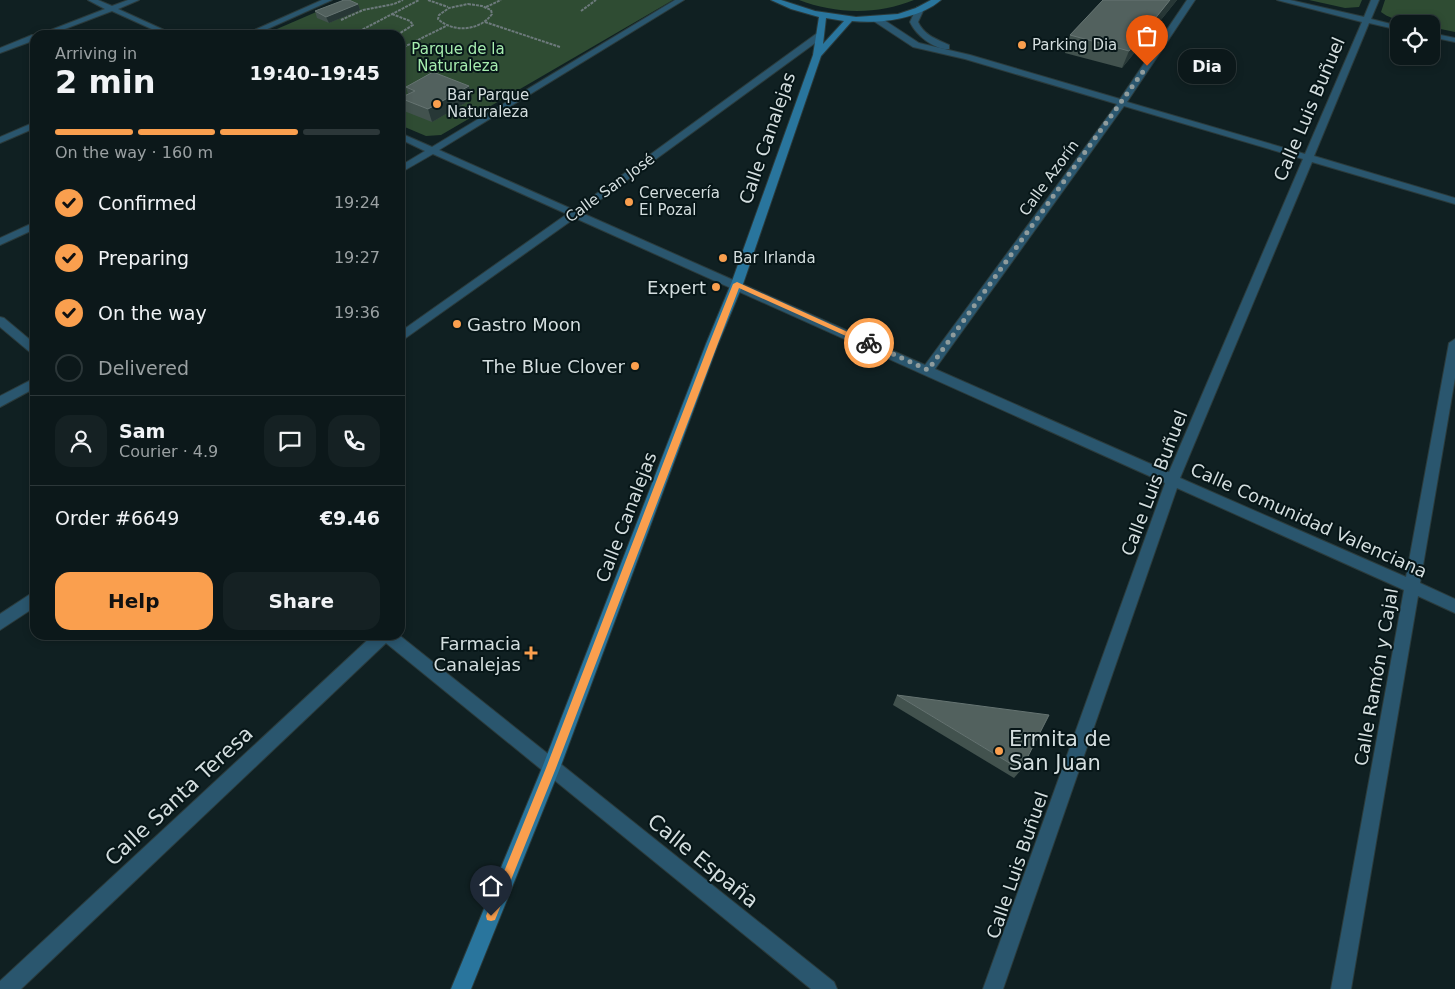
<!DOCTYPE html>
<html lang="en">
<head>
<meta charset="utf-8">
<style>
	:root { --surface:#0c181a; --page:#152123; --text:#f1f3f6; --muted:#9aa0a2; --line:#2c3739; --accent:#fa9f4e }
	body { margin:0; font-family:"DejaVu Sans",sans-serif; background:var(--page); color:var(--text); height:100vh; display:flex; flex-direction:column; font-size:19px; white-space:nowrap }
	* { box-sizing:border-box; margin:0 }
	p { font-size:16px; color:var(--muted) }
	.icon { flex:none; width:28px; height:28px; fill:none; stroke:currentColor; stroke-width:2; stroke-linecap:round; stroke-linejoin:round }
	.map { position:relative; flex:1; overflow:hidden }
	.side { position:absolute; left:30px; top:30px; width:375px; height:610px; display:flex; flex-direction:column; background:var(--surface); border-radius:15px; box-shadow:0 2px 8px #0003,0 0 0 1px var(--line) }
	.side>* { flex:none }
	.fabs { position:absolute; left:1390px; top:15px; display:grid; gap:10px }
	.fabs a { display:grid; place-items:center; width:50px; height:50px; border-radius:10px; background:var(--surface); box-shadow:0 2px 8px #0003,0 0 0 1px var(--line); font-size:25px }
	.pin { position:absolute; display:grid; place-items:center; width:42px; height:42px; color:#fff; margin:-51px -21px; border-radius:50% 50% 50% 0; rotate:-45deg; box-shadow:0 0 5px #0007 }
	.pin .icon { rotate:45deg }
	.courier { position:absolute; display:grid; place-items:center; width:50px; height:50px; margin:-25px; border:4px solid #fa9f4e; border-radius:50%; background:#fff; color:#222; box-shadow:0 1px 6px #0007 }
	.bubble { position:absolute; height:35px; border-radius:15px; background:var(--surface); box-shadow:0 2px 8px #0003,0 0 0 1px var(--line); font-size:16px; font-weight:800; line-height:35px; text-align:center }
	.headline em { font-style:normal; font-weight:800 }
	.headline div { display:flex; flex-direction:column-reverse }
	.headline { display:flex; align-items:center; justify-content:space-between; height:85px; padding:0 25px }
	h1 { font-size:32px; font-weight:800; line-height:38px }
	.bar { display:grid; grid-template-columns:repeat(4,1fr); gap:8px 5px; align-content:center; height:60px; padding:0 25px }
	.bar i { height:6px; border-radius:4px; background:var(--line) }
	.bar .selected { background:var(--accent) }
	.bar p { grid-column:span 4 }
	.line { display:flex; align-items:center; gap:12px; padding:0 25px; border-top:1px solid var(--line) }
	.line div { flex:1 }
	.round { display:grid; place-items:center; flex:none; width:52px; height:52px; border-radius:15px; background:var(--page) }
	ol { padding:0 25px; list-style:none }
	li { display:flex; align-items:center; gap:15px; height:55px }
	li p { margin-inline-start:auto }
	li .icon { padding:5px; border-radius:50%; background:var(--accent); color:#111; stroke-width:4 }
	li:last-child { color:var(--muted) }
	li i { width:28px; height:28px; border:2px solid var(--line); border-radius:50% }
	.button { display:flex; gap:10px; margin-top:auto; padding:10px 25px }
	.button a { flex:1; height:58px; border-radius:15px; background:var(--accent); color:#111; font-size:20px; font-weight:800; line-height:58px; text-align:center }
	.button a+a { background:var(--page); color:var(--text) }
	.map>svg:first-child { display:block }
	.green { fill:#2f4c33 }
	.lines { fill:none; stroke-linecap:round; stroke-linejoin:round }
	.minor-casing { stroke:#2b3b3c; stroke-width:2 }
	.secondary-casing { stroke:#2b3b3c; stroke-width:2 }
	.path { stroke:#6d7a7c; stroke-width:2; stroke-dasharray:3 1; stroke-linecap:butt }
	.minor { fill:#2a566e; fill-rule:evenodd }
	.secondary { fill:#29759d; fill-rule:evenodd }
	.wall { fill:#42524e }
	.shaded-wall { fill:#273736 }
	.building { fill:#52615e; stroke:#667472 }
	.route { fill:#fa9f4e }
	.done { stroke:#8f9c9d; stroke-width:5; stroke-dasharray:0 9 }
	.poi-dot { fill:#fa9f4e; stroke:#071618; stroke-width:2 }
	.labels { text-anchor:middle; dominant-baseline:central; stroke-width:4; stroke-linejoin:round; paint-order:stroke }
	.far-poi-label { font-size:15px; fill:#d4dedf; stroke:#071618; text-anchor:start }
	.far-park-label { font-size:15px; fill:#a5ecae; stroke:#071618 }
	.far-street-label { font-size:15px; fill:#d4dedf; stroke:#071618 }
	.street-label { font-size:18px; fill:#d4dedf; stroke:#071618 }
	.poi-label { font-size:18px; fill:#d4dedf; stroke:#071618; text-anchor:end }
	.near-poi-label { font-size:21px; fill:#d4dedf; stroke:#071618; text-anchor:start }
	.near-street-label { font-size:21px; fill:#d4dedf; stroke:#071618 }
</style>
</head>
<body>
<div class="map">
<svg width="1455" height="989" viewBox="0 0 1455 989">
	<rect width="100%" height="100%" fill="#102022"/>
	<g class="green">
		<path d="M344 0H673L441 135 426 136 400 125V35H263Z"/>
		<path d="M799 0H914C877 15 835 14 799 0Z"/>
		<path d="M1309 0H1362L1359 7 1345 8Z"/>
		<path d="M1385 0H1455V32L1431 27V24C1415 24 1394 22 1381 12Z"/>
	</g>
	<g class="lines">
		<defs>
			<g id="minor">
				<path d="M88 0H98L112 6 128 0H139L118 9 175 35H165L112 11 49 35H38L105 9Z"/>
				<path d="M322 0H332L254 35H243Z"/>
				<path d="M675 0H684L439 150 574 210 816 34H822V38L582 213 925 365 1117 104 965 59 913 47 872 20V16H878L919 43 970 55 1120 99 1187 0H1195L1127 102 1305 154 1362 22 1277 0H1290L1364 17 1371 0H1379L1371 19 1399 26V30L1369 23 1314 156 1455 198V204L1312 162 1180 478 1406 577 1449 343 1455 339V378L1420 583 1455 599V613L1418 596 1351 989H1331L1404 590 1177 488 1003 989H983L1165 483 575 218 400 342V332L567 214 433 154 400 173V166L425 151 400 139V133L432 147ZM1124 106 1303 159 1169 472 935 369Z"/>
				<path d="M917 7 924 9 918 22C924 35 936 39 949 45V49C934 50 916 35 910 22Z"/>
				<path d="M1431 33 1455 38V42L1431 37Z"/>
				<path d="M32 35H36L35 40 0 53V48Z"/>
				<path d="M35 122V128L0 143V137Z"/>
				<path d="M35 222V229L0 245V238Z"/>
				<path d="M0 317 4 318 35 344V354L31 353 0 327Z"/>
				<path d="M35 378V388L0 407V396Z"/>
				<path d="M35 591V607L0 630V614Z"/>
				<path d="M373 635H399L834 982 837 989H811L386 643 21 989H0V981Z"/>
			</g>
			<path id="secondary" d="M771 0H781L815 11 856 17 898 14 916 8 931 0H941C919 19 880 24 852 21L821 56 743 284 718 344 560 768 471 989H451L542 768 706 344 731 284 813 55 819 17 791 9ZM826 18 844 21 823 44Z"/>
		</defs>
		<use href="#minor" class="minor-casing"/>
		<use href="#secondary" class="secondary-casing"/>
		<g class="path">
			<path d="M428 0 448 7"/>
			<path d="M468 4 482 6 491 10 492 14C480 31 453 33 438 19L439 15 449 8Z"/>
			<path d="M486 7 501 0"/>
			<path d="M581 11 596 0"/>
			<path d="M392 14 410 21 413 25 397 35"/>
			<path d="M341 20 363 10 394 4 403 0"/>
			<path d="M485 22 560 47"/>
			<path d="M314 31 322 35"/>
			<path d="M352 35 419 0"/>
			<path d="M400 49 446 26"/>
		</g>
		<use href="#minor" class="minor"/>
		<use href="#secondary" class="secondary"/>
	</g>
	<g class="wall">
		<path d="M1103 0H1177L1122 68 1065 53 1070 35Z"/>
		<path d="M358 4 360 10 329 23 317 18 315 11Z"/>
		<path d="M469 86 472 99 432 122 404 111 400 98 408 94 406 87Z"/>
		<path d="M897 695 1021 770 1014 778 893 705Z"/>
	</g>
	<g class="shaded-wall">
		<path d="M1170 0H1177L1122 68 1129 51Z"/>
		<path d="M358 4 360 10 329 23 326 17Z"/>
		<path d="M469 86 472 99 432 122 428 109Z"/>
	</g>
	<g class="building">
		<path d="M344 0H349L358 4 326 17 315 11Z"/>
		<path d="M1103 0H1170L1129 51 1070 35Z"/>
		<path d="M433 72 469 86 428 109 400 98 415 91 406 87Z"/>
		<path d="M897 695 1049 715 1021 770Z"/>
	</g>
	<path class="route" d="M737 282 872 343 866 345 739 288 556 768 495 920 491 921 487 920 486 916 546 768 709 344 733 284Z"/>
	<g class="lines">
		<path class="done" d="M869 343 928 370 1147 66"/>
	</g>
	<g class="poi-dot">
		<circle cx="1022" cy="45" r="5"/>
		<circle cx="437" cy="104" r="5"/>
		<circle cx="629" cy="202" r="5"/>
		<circle cx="723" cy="258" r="5"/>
		<circle cx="716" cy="287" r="5"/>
		<circle cx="457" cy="324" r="5"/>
		<circle cx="635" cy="366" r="5"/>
		<path d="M528.5 645.5h5v5h5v5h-5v5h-5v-5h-5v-5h5z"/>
		<circle cx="999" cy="751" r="5"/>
	</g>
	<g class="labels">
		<g class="far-poi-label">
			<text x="1032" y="45">Parking Dia</text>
			<text x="447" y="95">Bar Parque<tspan x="447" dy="17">Naturaleza</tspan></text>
			<text x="639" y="193">Cervecería<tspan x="639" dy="17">El Pozal</tspan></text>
			<text x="733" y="258">Bar Irlanda</text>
		</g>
		<g class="far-park-label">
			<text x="458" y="49">Parque de la<tspan x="458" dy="17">Naturaleza</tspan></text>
		</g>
		<g class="far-street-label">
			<text transform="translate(1049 178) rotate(-54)">Calle Azorín</text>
			<text transform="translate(610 188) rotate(-36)">Calle San José</text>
		</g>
		<g class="street-label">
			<text transform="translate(1309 109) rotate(-67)">Calle Luis Buñuel</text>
			<text transform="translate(767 138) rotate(-71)">Calle Canalejas</text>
			<text transform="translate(1154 483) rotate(-69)">Calle Luis Buñuel</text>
			<text transform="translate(626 517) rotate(-69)">Calle Canalejas</text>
			<text transform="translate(1309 520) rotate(24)">Calle Comunidad Valenciana</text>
			<text transform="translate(1376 677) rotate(-80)">Calle Ramón y Cajal</text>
			<text transform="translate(1017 865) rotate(-71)">Calle Luis Buñuel</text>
		</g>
		<g class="poi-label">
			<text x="706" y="287">Expert</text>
			<text x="467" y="324" text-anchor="start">Gastro Moon</text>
			<text x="625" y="366">The Blue Clover</text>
			<text x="521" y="643">Farmacia<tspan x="521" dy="21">Canalejas</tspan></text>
		</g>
		<g class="near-poi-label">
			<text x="1009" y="739">Ermita de<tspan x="1009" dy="24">San Juan</tspan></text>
		</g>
		<g class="near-street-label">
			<text transform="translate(179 796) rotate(-43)">Calle Santa Teresa</text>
			<text transform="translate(703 861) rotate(39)">Calle España</text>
		</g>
	</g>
</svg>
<div class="fabs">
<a><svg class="icon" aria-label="locate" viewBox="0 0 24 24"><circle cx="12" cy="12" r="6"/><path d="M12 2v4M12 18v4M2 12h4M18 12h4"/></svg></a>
</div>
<div class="pin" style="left:1147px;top:66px;background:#ea580c"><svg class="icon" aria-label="bag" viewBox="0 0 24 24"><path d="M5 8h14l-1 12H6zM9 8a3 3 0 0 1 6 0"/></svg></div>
<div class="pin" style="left:491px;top:916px;background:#1f2937"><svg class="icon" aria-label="home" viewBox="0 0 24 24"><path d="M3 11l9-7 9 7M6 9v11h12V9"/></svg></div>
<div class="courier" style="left:869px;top:343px"><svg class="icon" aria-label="bike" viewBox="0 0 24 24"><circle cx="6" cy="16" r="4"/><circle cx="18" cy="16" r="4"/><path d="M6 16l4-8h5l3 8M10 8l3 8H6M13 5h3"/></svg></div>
<div class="bubble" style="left:1178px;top:49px;width:58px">Dia</div>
<section class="side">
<div class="headline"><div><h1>2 min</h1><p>Arriving in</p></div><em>19:40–19:45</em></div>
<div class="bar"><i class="selected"></i><i class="selected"></i><i class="selected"></i><i></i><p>On the way · 160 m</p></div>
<ol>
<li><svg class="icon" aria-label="check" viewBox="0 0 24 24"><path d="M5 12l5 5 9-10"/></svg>Confirmed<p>19:24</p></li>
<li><svg class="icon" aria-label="check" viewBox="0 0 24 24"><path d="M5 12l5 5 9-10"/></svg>Preparing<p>19:27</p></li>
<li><svg class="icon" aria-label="check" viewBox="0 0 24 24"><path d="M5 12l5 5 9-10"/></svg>On the way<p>19:36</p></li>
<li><i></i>Delivered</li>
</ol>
<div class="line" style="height:90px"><a class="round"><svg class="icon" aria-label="person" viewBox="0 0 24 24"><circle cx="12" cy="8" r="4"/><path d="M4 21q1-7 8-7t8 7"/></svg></a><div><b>Sam</b><p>Courier · 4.9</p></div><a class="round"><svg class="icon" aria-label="chat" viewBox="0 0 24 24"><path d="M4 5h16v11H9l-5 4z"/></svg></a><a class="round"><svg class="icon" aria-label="phone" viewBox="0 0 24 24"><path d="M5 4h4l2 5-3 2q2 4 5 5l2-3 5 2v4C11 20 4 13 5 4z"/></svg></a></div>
<div class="line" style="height:65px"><div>Order #6649</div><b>€9.46</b></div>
<div class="button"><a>Help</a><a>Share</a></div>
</section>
</div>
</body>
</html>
